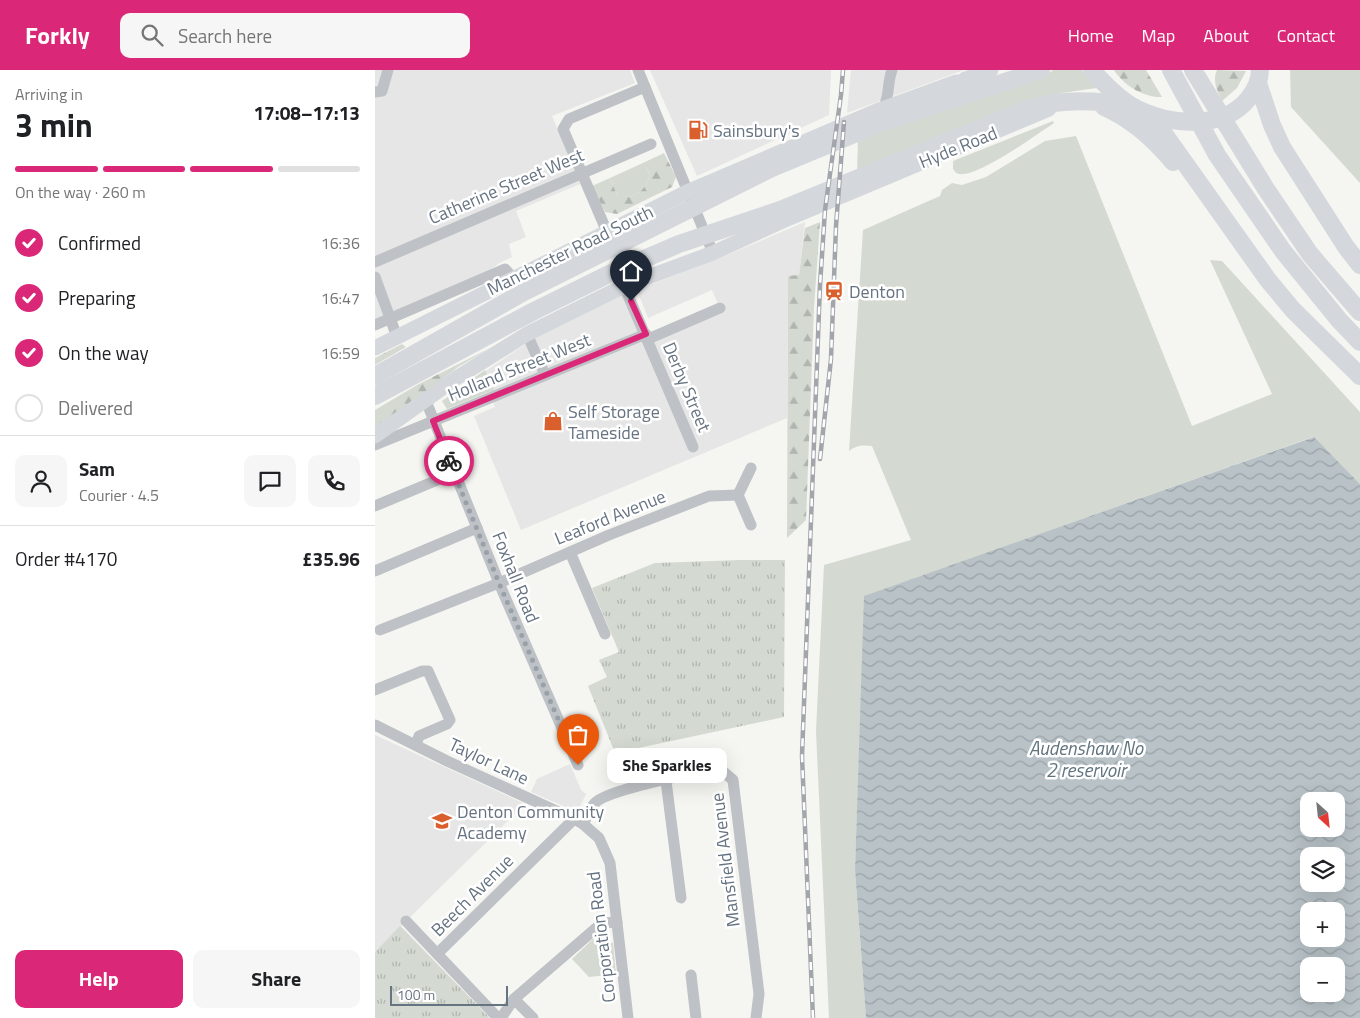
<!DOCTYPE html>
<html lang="en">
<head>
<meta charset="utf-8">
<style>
	:root { --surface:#fff; --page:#f6f6f6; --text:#202124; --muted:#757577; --line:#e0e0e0; --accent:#db2777 }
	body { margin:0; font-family:"Titillium Web",sans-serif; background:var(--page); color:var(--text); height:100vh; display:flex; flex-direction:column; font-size:19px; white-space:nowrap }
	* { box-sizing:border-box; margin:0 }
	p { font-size:16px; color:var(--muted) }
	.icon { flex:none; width:28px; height:28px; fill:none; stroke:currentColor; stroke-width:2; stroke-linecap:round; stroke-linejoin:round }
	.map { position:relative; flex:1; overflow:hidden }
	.drawer { display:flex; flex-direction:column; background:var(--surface); width:375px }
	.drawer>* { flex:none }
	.needle { width:32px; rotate:153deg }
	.fabs { position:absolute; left:925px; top:722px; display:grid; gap:10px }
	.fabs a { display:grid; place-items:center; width:45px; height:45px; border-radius:10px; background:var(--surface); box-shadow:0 5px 20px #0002; font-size:25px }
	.scale { position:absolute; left:15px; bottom:12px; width:118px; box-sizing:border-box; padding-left:5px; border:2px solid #667381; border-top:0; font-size:14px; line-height:18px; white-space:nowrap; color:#667381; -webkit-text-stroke:4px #fff; paint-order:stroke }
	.pin { position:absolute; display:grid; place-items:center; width:42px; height:42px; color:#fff; margin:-51px -21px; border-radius:50% 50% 50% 0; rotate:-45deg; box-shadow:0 0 5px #0007 }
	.pin .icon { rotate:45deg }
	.courier { position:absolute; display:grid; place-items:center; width:50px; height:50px; margin:-25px; border:4px solid #db2777; border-radius:50%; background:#fff; color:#222; box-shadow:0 1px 6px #0007 }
	.bubble { position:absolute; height:35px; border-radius:10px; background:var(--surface); box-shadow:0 5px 20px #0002; font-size:16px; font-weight:700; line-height:35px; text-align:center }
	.head em { font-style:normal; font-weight:700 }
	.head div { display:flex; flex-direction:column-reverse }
	.head { display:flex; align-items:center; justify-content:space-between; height:85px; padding:0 15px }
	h1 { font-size:32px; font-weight:700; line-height:38px }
	.bar { display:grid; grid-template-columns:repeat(4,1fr); gap:8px 5px; align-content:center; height:60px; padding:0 15px }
	.bar i { height:6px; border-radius:4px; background:var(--line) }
	.bar .on { background:var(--accent) }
	.bar p { grid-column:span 4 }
	.line { display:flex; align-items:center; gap:12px; padding:0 15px; border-top:1px solid var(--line) }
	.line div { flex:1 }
	.round { display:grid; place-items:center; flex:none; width:52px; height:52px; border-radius:10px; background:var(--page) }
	ol { padding:0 15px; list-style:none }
	li { display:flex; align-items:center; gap:15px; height:55px }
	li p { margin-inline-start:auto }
	li .icon { padding:5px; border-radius:50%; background:var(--accent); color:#fff; stroke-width:4 }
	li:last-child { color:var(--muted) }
	li i { width:28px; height:28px; border:2px solid var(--line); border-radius:50% }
	.button { display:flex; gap:10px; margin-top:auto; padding:10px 15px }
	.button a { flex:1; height:58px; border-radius:10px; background:var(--accent); color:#fff; font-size:20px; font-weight:700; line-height:58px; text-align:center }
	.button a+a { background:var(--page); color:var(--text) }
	header { display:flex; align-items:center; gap:30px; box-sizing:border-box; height:70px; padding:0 25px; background:var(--accent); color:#fff }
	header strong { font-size:24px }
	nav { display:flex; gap:28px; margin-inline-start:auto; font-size:18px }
	.search { width:350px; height:45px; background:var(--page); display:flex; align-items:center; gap:12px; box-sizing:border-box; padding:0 18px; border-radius:10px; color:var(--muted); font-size:19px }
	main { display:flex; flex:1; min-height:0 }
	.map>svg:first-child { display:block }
	.built { fill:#e5e6e5 }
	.green { fill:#d4dad1 }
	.forest { fill:url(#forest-firs) }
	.park { fill:url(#park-tufts) }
	.water { fill:url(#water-waves); fill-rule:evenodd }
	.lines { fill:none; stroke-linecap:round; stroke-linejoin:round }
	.minor { stroke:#bec1c5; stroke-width:11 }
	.major { stroke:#d4d8dc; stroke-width:15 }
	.highway { stroke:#d4d8dc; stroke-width:18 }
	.rail-casing { stroke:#a2a6ac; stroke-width:4.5 }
	.rail { stroke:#fff; stroke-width:2.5; stroke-dasharray:8; stroke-linecap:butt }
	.done { stroke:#98a0a8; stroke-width:5; stroke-dasharray:0 9 }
	.route { stroke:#db2777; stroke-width:6 }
	.labels { text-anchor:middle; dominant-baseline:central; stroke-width:5; stroke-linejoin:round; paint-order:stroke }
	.poi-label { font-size:18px; fill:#667381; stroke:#fff; text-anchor:start }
	.street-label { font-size:18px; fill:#667381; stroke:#fff }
	.water-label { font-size:19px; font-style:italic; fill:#61747e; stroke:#fff }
</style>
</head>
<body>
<header>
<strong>Forkly</strong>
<div class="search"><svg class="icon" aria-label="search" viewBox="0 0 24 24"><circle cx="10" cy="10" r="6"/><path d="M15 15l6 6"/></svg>Search here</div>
<nav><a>Home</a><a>Map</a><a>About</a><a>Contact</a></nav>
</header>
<main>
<section class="drawer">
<div class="head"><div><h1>3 min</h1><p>Arriving in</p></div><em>17:08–17:13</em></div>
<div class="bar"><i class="on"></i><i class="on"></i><i class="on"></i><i></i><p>On the way · 260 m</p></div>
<ol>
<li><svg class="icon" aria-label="check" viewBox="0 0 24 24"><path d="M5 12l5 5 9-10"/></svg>Confirmed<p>16:36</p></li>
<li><svg class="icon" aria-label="check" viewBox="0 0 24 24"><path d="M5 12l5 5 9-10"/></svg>Preparing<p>16:47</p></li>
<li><svg class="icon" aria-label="check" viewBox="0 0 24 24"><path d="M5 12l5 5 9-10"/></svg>On the way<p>16:59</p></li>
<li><i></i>Delivered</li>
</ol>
<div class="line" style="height:90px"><a class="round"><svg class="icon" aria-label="person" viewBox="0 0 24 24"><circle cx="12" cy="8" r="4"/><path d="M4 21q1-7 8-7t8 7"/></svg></a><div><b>Sam</b><p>Courier · 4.5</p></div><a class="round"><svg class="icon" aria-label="chat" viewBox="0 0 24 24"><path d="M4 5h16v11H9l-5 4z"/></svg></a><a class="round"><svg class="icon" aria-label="phone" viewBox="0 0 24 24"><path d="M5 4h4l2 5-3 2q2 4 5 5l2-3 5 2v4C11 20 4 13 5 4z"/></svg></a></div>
<div class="line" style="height:65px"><div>Order #4170</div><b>£35.96</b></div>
<div class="button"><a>Help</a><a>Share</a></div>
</section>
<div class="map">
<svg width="985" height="948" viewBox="0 0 985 948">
	<defs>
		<pattern id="forest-firs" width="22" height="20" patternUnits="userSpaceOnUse" patternTransform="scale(1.25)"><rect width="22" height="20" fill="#d4dad1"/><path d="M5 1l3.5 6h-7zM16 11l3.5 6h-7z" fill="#b0b5af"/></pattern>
		<pattern id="park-tufts" width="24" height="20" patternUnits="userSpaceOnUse" patternTransform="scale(1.25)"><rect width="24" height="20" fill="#d4dad1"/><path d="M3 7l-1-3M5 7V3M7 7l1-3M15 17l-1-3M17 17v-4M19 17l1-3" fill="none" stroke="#b0b5af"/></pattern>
		<pattern id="water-waves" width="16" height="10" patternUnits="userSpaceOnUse" patternTransform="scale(1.25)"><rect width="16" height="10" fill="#b8c2c7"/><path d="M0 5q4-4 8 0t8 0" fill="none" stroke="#99a2a7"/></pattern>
	</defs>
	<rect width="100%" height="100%" fill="#f5f5f1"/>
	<g class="built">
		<path d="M0 0H255L260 13 177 46 205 114 141 141 151 167 134 174 137 187 126 192 105 207 0 252Z"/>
		<path d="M275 0H456L454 45 322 106Z"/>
		<path d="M476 0H589L472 43Z"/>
		<path d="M430 152 424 206H413L412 348 146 460 99 346 120 337 106 304 183 253 250 223 270 274 347 243 337 220 273 248 262 220 350 186Z"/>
		<path d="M0 665 150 734 26 856 114 948H0Z"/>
		<path d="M195 694 206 720 211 724 202 742 156 722 162 709Z"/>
	</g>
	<g class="green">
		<path d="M678 0H707L722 18 686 23 665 29 482 103 483 69 669 7Z"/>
		<path d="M915 0H985V113L916 37Z"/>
		<path d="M678 51 679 53C661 65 603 107 584 104 580 103 580 101 578 99V91Z"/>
		<path d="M701 66 817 356 897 324 835 190 847 191 985 342V414L938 367 490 526 480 800 491 948H454L441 661 449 495 536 470 497 376C487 375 482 375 474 381L488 160 565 126 567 120 577 113 587 115 611 107 670 71Z"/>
		<path d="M270 92 275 106C268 122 262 128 243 127L235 108Z"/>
		<path d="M110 300 119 320 72 339 67 331Z"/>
		<path d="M219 868 238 873 241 904 214 907 197 889Z"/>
	</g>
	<g class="forest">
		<path d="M739 0H771L787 27C769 28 748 15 739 0Z"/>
		<path d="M842 0 871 1 862 18 847 31C842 20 837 11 842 0Z"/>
		<path d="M289 83 301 107 297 117 242 144 230 142 217 116 235 108 243 127C262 128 268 122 275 106L270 92Z"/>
		<path d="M445 152 439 238 431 450 412 468 413 206 424 205 430 158Z"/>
		<path d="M27 274 31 277 0 295V288Z"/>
		<path d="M119 276 83 297 57 318 0 357V340L42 315Z"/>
	</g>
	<g class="park">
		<path d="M365 490H410L409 647 240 683 213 616 232 607 224 590 244 582 217 518 280 493Z"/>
		<path d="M25 856 113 946 114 948H0V882Z"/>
	</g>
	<path class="water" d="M939 367 985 414V948H491L480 800 489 526ZM934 731H961V759H934ZM934 786H961V814H934ZM934 841H961V869H934ZM934 896H961V924H934Z"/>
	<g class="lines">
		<g class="minor">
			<path d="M263 0 338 183"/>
			<path d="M0 22 7 21 13 0"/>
			<path d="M508 39C515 26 512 13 517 0"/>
			<path d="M232 162 188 59 194 49 270 17"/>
			<path d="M0 192 276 74"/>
			<path d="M0 207 22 267"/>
			<path d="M249 216 318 377"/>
			<path d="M0 255 130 199 138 208"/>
			<path d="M152 264 170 305"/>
			<path d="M273 269 345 238"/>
			<path d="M51 331 124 513 203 695"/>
			<path d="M0 375 271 264"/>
			<path d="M0 436 79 403"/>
			<path d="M376 455 363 425 376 398"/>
			<path d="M195 482 230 564"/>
			<path d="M0 501 102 458"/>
			<path d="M5 560 124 513 234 465 334 426 363 425"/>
			<path d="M0 620 47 601H53L75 650 72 654 44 666 41 675"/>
			<path d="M0 655 72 691 199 749 208 754 224 768 235 793 253 948"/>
			<path d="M291 711 306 828"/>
			<path d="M208 754C212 747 215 738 220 733 233 719 320 703 344 698L358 710 384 924 381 948"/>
			<path d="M31 851 123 948"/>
			<path d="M63 883 199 749"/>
			<path d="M316 905 321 948"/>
			<path d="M139 929 158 948"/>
			<path d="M126 948 139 929 227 853 242 852"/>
		</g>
		<g class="major">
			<path d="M590 9 616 0"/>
			<path d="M0 278 312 122 504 40 581 12 618 14"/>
			<path d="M0 366 83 307 152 264 249 216 338 183 412 149 674 39"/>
		</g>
		<g class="highway">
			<path d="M717 0C729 14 744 29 760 38 794 55 848 61 874 28 881 19 885 11 885 0"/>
			<path d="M796 0 842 85 908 181 964 250 985 272"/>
			<path d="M818 0 891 119 935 184 985 242"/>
			<path d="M883 13 897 55 907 77 971 177 985 195"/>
			<path d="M729 37C757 49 778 68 798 92"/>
			<path d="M775 44 893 210 918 240 985 306"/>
			<path d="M0 306 149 222 397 98 506 53 666 0"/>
			<path d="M0 326 159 241 234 204 304 174 405 140 653 39C687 28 724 30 759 37"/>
		</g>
		<defs>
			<g id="rail">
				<path d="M445 389 456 289 461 156 469 52"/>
				<path d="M438 948 427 686 445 215 450 140 466 25 468 0"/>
			</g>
		</defs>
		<use href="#rail" class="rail-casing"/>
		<use href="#rail" class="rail"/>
	</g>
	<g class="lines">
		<path class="done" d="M74 391 124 513 203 695"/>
		<path class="route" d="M74 391 58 351 271 264 256 231"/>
	</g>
	<defs>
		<symbol id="fuel-bare" viewBox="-9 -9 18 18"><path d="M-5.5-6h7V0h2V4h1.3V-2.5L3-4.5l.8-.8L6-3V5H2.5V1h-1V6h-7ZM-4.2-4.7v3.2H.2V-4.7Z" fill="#d95f2d" stroke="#fff" stroke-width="2.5" paint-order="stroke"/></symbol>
		<symbol id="station-bare" viewBox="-9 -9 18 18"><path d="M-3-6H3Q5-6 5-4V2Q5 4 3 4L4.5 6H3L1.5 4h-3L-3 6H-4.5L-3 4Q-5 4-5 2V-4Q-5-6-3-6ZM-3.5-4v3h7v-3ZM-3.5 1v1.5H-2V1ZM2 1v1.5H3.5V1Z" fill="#d95f2d" stroke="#fff" stroke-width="2.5" paint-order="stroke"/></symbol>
		<symbol id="shop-bare" viewBox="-9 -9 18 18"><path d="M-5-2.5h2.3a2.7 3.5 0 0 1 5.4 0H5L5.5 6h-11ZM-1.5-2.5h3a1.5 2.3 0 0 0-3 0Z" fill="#d95f2d" stroke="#fff" stroke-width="2.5" paint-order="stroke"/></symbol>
		<symbol id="school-bare" viewBox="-9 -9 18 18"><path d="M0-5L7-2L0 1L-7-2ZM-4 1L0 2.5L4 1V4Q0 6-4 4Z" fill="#d95f2d" stroke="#fff" stroke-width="2.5" paint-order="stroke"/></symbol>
	</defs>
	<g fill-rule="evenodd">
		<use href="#fuel-bare" x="309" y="46" width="28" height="28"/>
		<use href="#station-bare" x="445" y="207" width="28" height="28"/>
		<use href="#shop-bare" x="164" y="337" width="28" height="28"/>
		<use href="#school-bare" x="53" y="737" width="28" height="28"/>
	</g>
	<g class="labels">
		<g class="poi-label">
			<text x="338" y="60">Sainsbury's</text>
			<text x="474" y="221">Denton</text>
			<text x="193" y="341">Self Storage<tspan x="193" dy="21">Tameside</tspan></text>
			<text x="82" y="741">Denton Community<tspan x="82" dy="21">Academy</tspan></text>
		</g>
		<g class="street-label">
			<text transform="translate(583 77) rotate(-22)">Hyde Road</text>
			<text transform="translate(131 116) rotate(-23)">Catherine Street West</text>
			<text transform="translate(195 180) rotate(-26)">Manchester Road South</text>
			<text transform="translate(144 297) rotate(-22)">Holland Street West</text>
			<text transform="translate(312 317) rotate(67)">Derby Street</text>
			<text transform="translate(235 447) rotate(-22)">Leaford Avenue</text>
			<text transform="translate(141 507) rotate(68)">Foxhall Road</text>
			<text transform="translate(114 691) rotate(25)">Taylor Lane</text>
			<text transform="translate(350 790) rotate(-97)">Mansfield Avenue</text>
			<text transform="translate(97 825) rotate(-45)">Beech Avenue</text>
			<text transform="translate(226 867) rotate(-97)">Corporation Road</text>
		</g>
		<g class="water-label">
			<text x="711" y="677">Audenshaw No<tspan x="711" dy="22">2 reservoir</tspan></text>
		</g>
	</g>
</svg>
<div class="fabs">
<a><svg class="needle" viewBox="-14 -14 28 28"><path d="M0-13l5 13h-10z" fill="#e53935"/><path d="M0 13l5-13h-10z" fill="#757577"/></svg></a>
<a><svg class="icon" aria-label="layers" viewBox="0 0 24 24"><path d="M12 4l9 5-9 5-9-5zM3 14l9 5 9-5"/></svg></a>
<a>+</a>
<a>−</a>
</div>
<div class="scale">100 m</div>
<div class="pin" style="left:203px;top:695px;background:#ea580c"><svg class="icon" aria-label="bag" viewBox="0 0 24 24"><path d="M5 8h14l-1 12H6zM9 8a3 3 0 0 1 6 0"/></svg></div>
<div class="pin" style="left:256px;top:231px;background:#1f2937"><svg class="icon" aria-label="home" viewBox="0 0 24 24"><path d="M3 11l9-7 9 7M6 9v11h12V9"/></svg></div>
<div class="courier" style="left:74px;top:391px"><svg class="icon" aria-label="bike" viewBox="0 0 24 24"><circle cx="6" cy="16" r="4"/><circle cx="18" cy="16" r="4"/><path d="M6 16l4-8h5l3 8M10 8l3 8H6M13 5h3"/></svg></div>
<div class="bubble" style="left:232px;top:678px;width:120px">She Sparkles</div>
</div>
</main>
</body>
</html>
